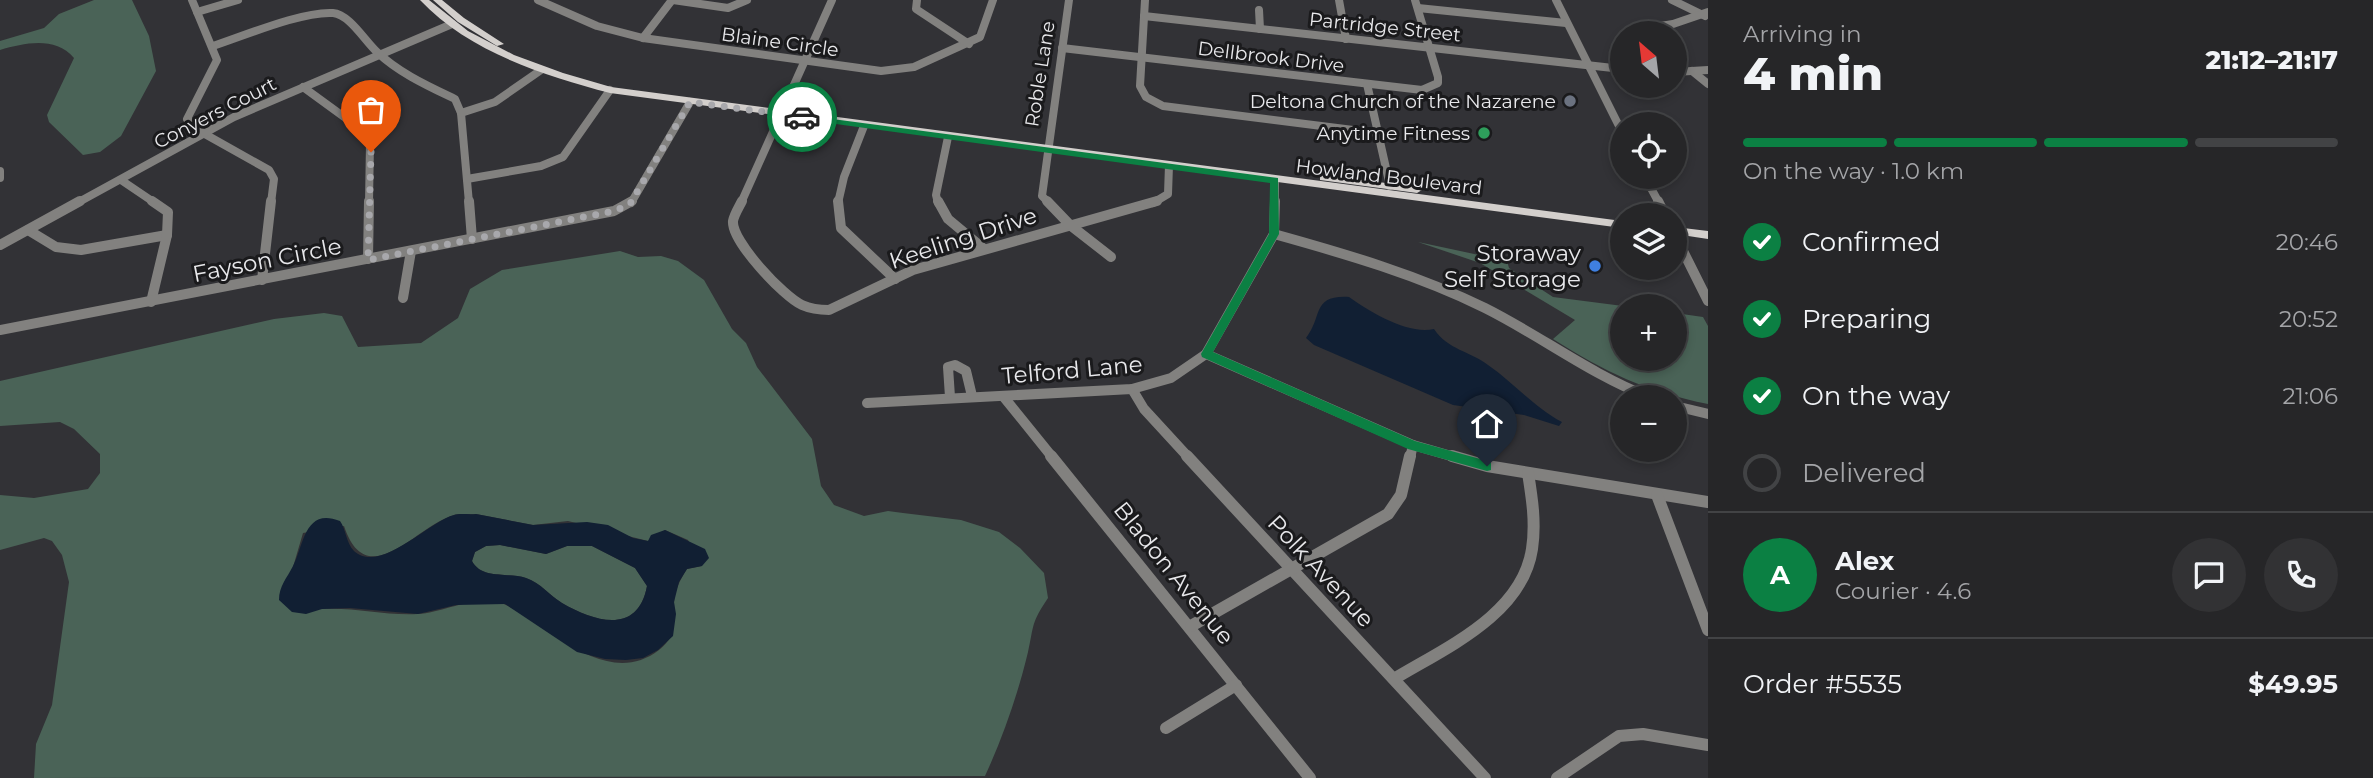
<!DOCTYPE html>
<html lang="en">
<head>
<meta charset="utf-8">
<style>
	:root { --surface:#262628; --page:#323234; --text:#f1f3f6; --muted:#a4a5a8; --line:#424345; --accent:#0b8043 }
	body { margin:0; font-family:Montserrat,sans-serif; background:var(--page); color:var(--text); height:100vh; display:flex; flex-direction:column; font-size:26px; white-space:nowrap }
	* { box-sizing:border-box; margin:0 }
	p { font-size:23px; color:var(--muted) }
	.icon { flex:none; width:38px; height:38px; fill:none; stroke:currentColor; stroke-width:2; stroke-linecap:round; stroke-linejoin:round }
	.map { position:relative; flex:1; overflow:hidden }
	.sheet { display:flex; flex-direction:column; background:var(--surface); width:665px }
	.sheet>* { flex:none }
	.needle { width:46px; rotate:332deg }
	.controls { position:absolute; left:1610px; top:21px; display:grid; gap:14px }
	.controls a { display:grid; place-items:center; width:77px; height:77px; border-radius:50%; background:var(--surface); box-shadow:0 4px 10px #0003,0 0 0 2px var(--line); font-size:35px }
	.pin { position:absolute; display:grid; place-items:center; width:60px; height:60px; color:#fff; margin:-72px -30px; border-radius:50% 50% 50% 0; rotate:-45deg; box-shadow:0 0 7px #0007 }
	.pin .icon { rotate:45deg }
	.courier { position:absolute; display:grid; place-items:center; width:70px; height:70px; margin:-35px; border:5px solid #0b8043; border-radius:50%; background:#fff; color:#222; box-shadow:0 2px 9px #0007 }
	.headline em { font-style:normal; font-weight:800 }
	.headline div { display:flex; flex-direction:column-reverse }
	.headline { display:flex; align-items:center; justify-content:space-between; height:119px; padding:0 35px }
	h1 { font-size:46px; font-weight:800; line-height:52px }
	.bar { display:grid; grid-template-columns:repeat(4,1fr); gap:10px 7px; align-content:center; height:84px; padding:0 35px }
	.bar i { height:9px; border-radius:5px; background:var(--line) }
	.bar .active { background:var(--accent) }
	.bar p { grid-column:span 4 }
	.line { display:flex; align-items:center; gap:18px; padding:0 35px; border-top:2px solid var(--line) }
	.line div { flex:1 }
	.round { display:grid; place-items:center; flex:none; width:74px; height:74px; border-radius:37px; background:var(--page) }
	ol { padding:0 35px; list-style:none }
	li { display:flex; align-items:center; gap:21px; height:77px }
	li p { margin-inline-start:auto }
	li .icon { padding:7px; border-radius:50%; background:var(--accent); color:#fff; stroke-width:4 }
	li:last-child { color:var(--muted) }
	li i { width:38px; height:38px; border:4px solid var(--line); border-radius:50% }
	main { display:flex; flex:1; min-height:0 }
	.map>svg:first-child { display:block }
	.green { fill:#4a6357; fill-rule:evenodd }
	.water { fill:#111f33; fill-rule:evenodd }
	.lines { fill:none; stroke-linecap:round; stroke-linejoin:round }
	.minor-far2 { stroke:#82817f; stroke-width:8 }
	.minor-far1 { stroke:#82817f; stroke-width:10 }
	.minor { stroke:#82817f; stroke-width:12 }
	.major { fill:#d3cfcc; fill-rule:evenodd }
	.route { fill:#0b8043 }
	.done { stroke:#a8a8ac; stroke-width:7; stroke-dasharray:0 12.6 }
	.worship-dot { fill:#6b7280; stroke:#1a1a1c; stroke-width:2.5 }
	.leisure-dot { fill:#2e9e5b; stroke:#1a1a1c; stroke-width:2.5 }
	.shop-dot { fill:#3f7fe0; stroke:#1a1a1c; stroke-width:2.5 }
	.labels { text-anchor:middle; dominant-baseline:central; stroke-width:6; stroke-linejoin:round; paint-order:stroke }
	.far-street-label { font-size:19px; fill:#e8e8eb; stroke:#1a1a1c }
	.far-poi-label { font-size:19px; fill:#e8e8eb; stroke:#1a1a1c; text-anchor:end }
	.street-label { font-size:23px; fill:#e8e8eb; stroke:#1a1a1c }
	.poi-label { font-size:23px; fill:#e8e8eb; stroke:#1a1a1c; text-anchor:end }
</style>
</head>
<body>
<main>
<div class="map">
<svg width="1708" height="778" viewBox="0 0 1708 778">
	<rect width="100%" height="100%" fill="#323236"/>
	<g class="green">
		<path d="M94 0H132L149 36 156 71 121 136 100 152 83 155 49 122 47 115 74 58C55 36 25 43 0 50V41L44 28 59 14Z"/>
		<path d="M1418 242 1507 261 1509 268 1553 297 1623 306 1622 359H1675V313L1703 317 1708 326V404C1647 392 1605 372 1553 339L1575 320 1480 263Z"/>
		<path d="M620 251 638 257 661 256 678 261 704 280 732 329 746 343 757 367 812 439 821 486 834 505 864 516 888 511 903 513 961 520 999 532 1020 548 1044 573 1048 598C1031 623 1034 625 1028 652 1018 694 1003 737 985 776L34 778 36 744 52 705 69 582 62 555 52 541 44 538 0 550V495L34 498 88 489 100 473V454L74 429 60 422 0 426V381L274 319 324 313 342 316 358 347 421 343 458 318 470 289 502 270ZM476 514 533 525 568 521 648 541 665 530 688 540 702 566 687 569C681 578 674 591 674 603 674 623 677 636 659 650 607 690 547 626 506 605 479 592 444 613 418 614 386 616 354 607 322 609L293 567 303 533 344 526C367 595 416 526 454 515 460 513 469 515 476 514Z"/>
		<path d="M500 545 546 554 567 546H592L635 568 647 586C638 635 595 622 562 603 549 595 541 583 526 578 508 572 482 580 472 561L475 552 486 546Z"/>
	</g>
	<g class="water">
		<path d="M1349 297C1370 312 1408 335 1434 329 1448 350 1470 351 1488 365 1514 383 1534 407 1562 422L1559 426 1524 415 1453 405 1314 345 1306 338C1323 317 1311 295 1349 297Z"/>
		<path d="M476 514 533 525 587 522 608 525 633 538 648 541 651 535 665 530 705 549 709 558 702 566 687 569 679 582 674 602 676 614 673 636 658 650 643 658 626 660 605 659 577 652 505 604 456 605 418 614 350 608 322 609 306 614 292 612 279 600C279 586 287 578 293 566 304 544 305 507 340 521 346 529 346 543 354 551 380 575 429 521 454 515 460 513 469 515 476 514ZM500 545 546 554 567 546H592L635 568 647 586C638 635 595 622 562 603 549 595 541 583 526 578 509 572 482 580 472 561L475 552 486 546Z"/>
	</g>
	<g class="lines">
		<g class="minor-far2">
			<path d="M192 0 217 60 187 119 203 133 269 170 274 179 271 203"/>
			<path d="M538 0 597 26 643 38 881 71 914 67 980 37 993 0"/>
			<path d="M673 0 728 8 747 0"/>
			<path d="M917 0 916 9 969 44"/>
			<path d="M1145 0 1140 86 1146 97 1163 106 1377 133"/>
			<path d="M1339 0 1346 39"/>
			<path d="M1556 0 1622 132"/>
			<path d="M1672 0 1705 16"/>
			<path d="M1418 8 1566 23"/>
			<path d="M1259 10 1260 29"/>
			<path d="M197 12 238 0"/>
			<path d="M1144 16 1622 69"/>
			<path d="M1648 28 1673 24 1708 12"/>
			<path d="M643 38 672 0"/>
			<path d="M213 46C244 36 302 11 333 13 349 14 365 41 377 52 399 73 428 86 455 99L461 113 469 203"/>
			<path d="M1062 48 1422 90 1438 83V77L1415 0"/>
			<path d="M1692 71 1708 84"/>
			<path d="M1675 72 1708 70"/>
			<path d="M1367 84 1390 186"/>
			<path d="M303 87 362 130 370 143 369 203"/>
			<path d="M461 113 495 102 541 70"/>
			<path d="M0 171V178"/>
			<path d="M1645 177 1659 203"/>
			<path d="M467 179 541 166 563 157 610 90"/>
			<path d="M121 180 155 203"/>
			<path d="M77 203 234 117 452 24"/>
			<path d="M631 203 690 102"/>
			<path d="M741 203 832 0"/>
			<path d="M838 203 844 177 864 126"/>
			<path d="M938 203 936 195 948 137"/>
			<path d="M1049 203 1042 196 1069 0"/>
			<path d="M1153 203 1168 194 1169 165"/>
			<path d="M1275 203V180"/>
		</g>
		<g class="minor-far1">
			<path d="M469 201 472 239"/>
			<path d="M742 201C739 207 734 215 733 221 731 241 784 297 802 305 811 309 820 310 829 310L913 270 1157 201"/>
			<path d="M838 201 841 228 895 279"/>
			<path d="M938 201 948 219 984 249"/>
			<path d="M1047 201 1070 225 1111 257"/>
			<path d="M1658 201 1665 215"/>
			<path d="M28 230 56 247 81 250 167 235"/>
			<path d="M1274 234C1346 254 1418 275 1485 308 1541 336 1590 374 1649 397"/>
			<path d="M1675 235 1708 301"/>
			<path d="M0 245 80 201"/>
			<path d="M368 259 369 201"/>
			<path d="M262 280 271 201"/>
			<path d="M403 298 411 251"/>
			<path d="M151 302 167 235 168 212 152 201"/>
			<path d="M0 330 614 211 632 201"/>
			<path d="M1206 354 1413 445 1458 458"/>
			<path d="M1132 389 1144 409 1189 458"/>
			<path d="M1003 396 1053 458"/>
			<path d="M950 397 948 367 955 365 966 371 972 396"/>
			<path d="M867 403 1132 389 1171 378 1206 354 1274 234 1275 201"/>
			<path d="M1675 406 1708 414"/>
			<path d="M1410 458 1413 445"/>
		</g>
		<g class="minor">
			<path d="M1051 456 1310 778"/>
			<path d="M1187 456 1485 778"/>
			<path d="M1452 456 1487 466 1708 502"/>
			<path d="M1657 495 1708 630"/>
			<path d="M1191 626 1388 514 1401 495 1410 456"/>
			<path d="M1394 679C1445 648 1522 615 1532 549 1536 523 1532 498 1528 473"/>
			<path d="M1166 728 1236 685"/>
			<path d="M1557 778 1619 736 1643 734 1708 745"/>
		</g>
		<g class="major">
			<path d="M420 0H429L468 31 514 55 563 73 611 87 1622 221V228L610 93C543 75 469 52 420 0Z"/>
			<path d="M433 0H442L464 18 504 44 497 46 458 22Z"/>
			<path d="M1324 175 1417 187 1422 190 1417 193 1320 180V176Z"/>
			<path d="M1675 227 1708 231V239L1675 234Z"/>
		</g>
	</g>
	<path class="route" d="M802 115 1278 178 1279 234 1213 352 1415 441 1491 462V470L1487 471 1408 449 1202 357 1201 354 1269 234 1270 183 799 119Z"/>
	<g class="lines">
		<path class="done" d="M371 152 368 260 614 211 630 204 690 102 802 117"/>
	</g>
	<circle class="worship-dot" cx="1570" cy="101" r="7"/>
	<circle class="leisure-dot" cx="1484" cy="133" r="7"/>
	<circle class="shop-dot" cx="1595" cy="266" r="7"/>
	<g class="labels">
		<g class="far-street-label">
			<text transform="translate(1385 27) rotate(6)">Partridge Street</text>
			<text transform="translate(780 42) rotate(8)">Blaine Circle</text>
			<text transform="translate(1271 57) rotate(7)">Dellbrook Drive</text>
			<text transform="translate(1040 74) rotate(-81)">Roble Lane</text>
			<text transform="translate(215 113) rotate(-27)">Conyers Court</text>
			<text transform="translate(1389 177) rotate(7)">Howland Boulevard</text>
		</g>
		<g class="far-poi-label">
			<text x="1556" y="101">Deltona Church of the Nazarene</text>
			<text x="1470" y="133">Anytime Fitness</text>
		</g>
		<g class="street-label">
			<text transform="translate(963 238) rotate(-18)">Keeling Drive</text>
			<text transform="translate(267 260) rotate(-11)">Fayson Circle</text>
			<text transform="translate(1072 370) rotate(-5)">Telford Lane</text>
			<text transform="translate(1321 571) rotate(47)">Polk Avenue</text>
			<text transform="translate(1174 573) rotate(51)">Bladon Avenue</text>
		</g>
		<g class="poi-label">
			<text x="1581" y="253">Storaway<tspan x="1581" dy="26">Self Storage</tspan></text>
		</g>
	</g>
</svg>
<div class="controls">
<a><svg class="needle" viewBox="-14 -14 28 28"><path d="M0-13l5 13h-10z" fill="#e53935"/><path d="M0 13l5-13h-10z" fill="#a4a5a8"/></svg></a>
<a><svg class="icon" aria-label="locate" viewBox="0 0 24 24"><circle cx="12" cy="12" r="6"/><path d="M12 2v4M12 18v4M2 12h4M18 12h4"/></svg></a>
<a><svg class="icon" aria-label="layers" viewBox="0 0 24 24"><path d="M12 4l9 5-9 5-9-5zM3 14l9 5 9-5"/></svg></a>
<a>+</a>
<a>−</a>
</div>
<div class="pin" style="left:371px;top:152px;background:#ea580c"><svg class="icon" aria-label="bag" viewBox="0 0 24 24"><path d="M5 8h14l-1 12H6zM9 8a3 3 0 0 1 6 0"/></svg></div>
<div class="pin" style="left:1487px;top:466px;background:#1f2937"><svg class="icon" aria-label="home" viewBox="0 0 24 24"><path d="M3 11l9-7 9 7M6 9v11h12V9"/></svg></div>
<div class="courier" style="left:802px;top:117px"><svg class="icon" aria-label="car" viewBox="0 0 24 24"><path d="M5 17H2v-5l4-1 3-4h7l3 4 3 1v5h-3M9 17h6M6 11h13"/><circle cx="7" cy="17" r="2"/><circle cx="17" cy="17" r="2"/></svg></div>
</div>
<section class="sheet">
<div class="headline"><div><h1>4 min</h1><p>Arriving in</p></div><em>21:12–21:17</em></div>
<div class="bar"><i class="active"></i><i class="active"></i><i class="active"></i><i></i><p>On the way · 1.0 km</p></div>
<ol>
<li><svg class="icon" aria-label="check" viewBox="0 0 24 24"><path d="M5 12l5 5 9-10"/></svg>Confirmed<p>20:46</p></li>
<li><svg class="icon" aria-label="check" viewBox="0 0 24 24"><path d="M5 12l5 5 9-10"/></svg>Preparing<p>20:52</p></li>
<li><svg class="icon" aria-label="check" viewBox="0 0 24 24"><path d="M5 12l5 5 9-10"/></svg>On the way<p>21:06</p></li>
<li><i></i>Delivered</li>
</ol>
<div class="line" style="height:126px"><b class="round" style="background:var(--accent);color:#fff">A</b><div><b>Alex</b><p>Courier · 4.6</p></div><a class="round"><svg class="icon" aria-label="chat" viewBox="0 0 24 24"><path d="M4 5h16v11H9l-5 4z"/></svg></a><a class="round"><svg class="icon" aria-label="phone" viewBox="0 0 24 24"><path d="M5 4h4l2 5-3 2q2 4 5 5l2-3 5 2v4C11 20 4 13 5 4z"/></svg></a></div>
<div class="line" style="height:91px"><div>Order #5535</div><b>$49.95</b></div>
</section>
</main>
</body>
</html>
